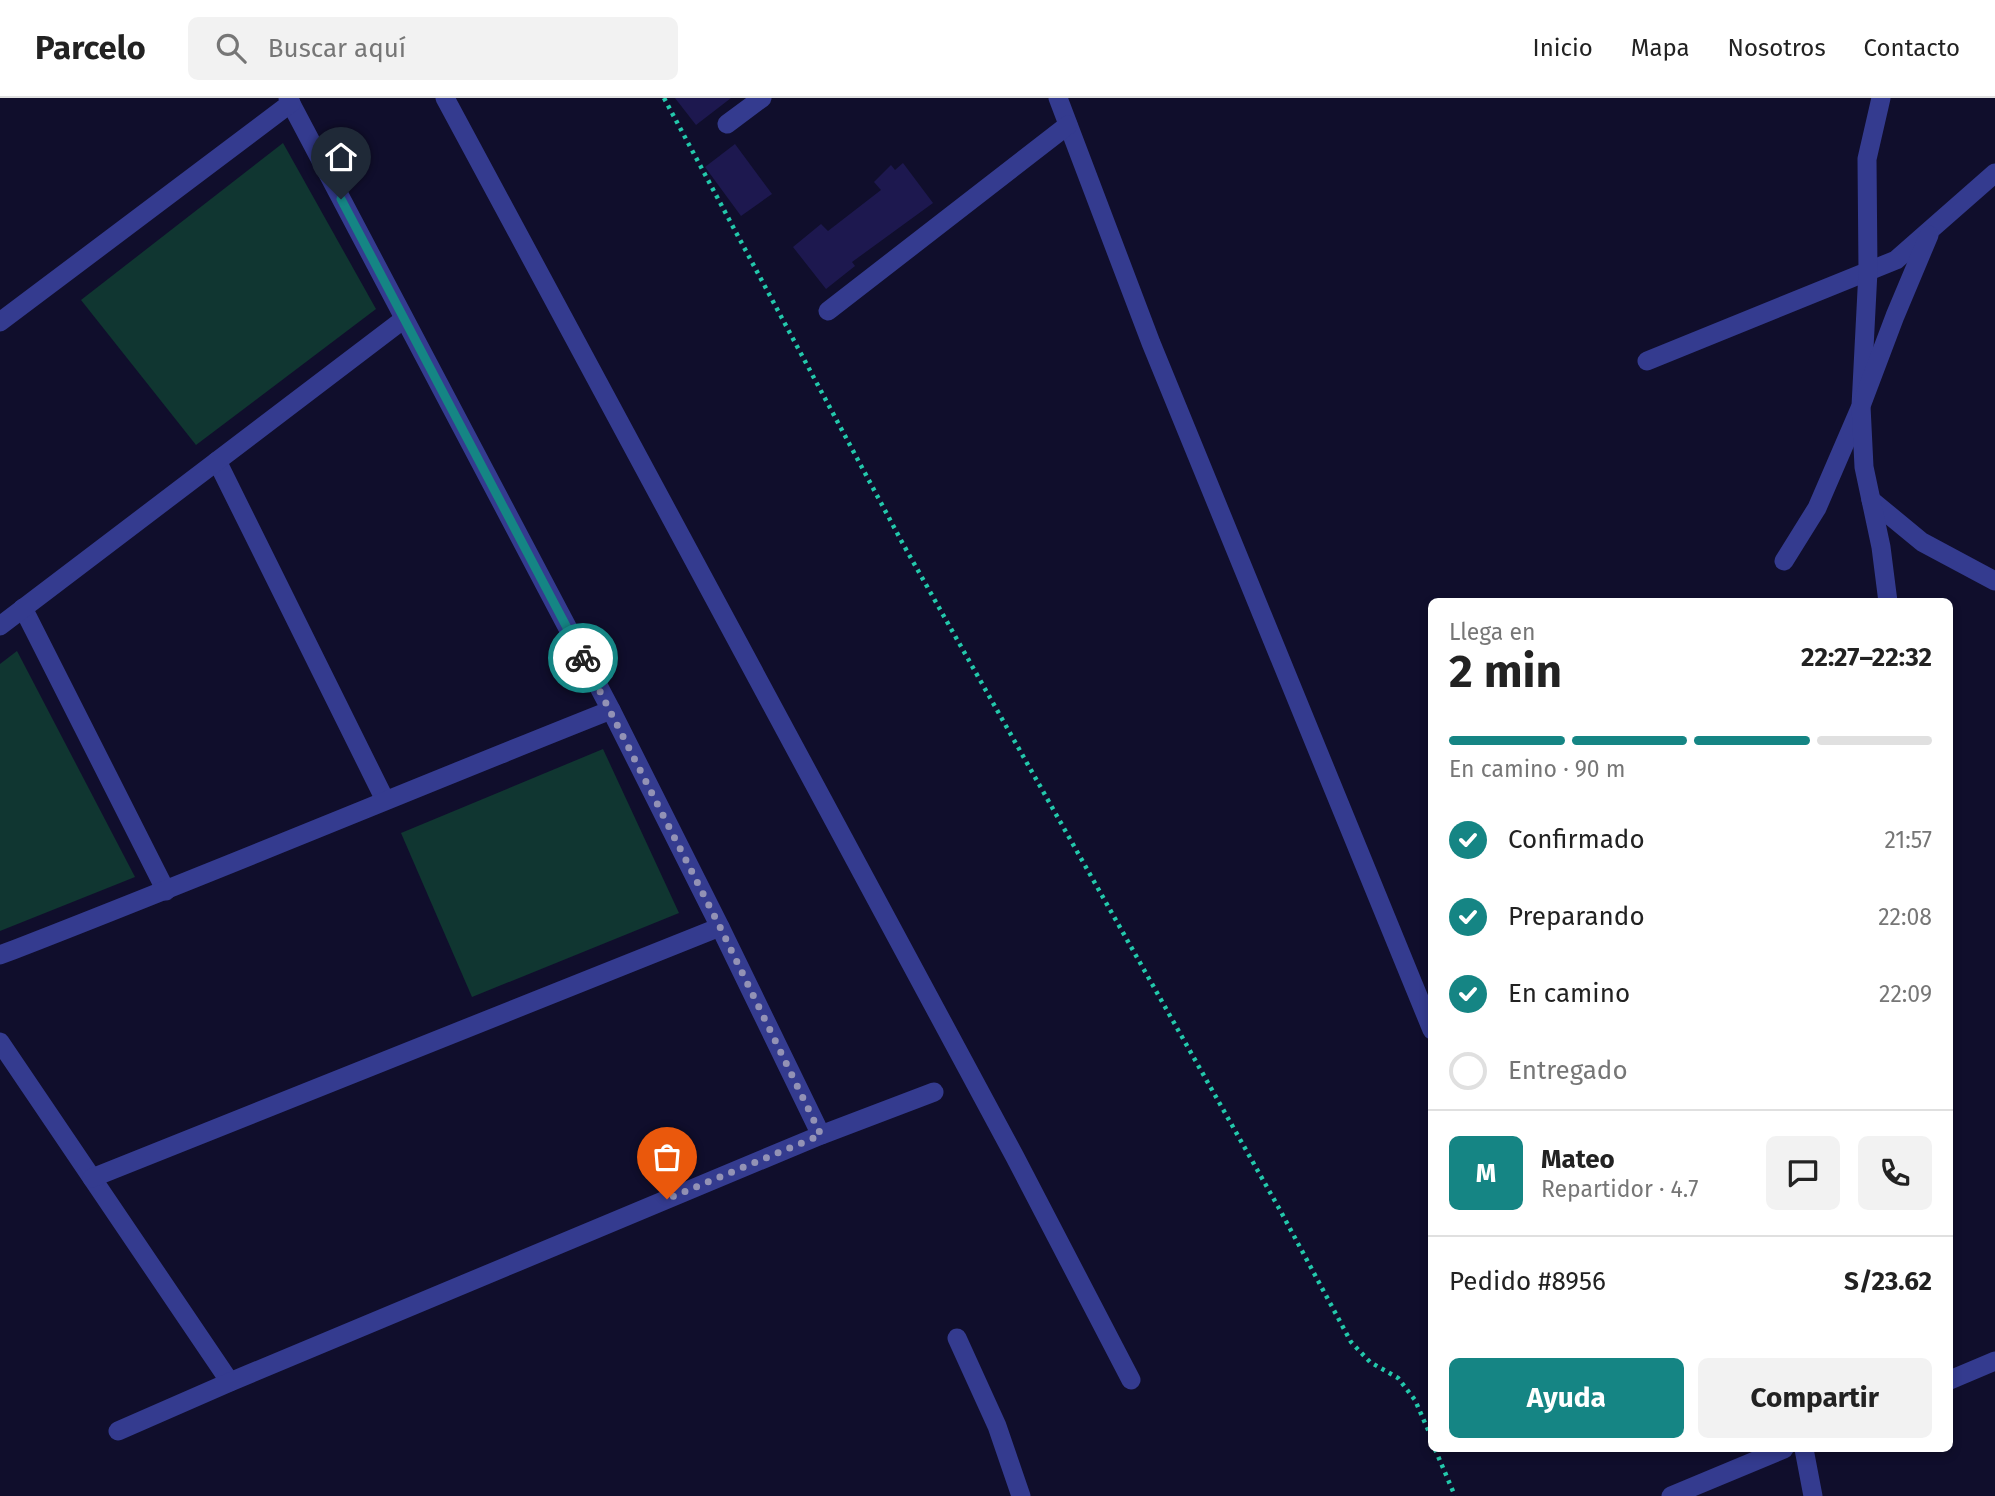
<!DOCTYPE html>
<html lang="es">
<head>
<meta charset="utf-8">
<style>
	:root { --surface:#fff; --page:#f2f2f2; --text:#222; --muted:#767676; --line:#e0e0e0; --accent:#158584 }
	body { margin:0; font-family:"Fira Sans",sans-serif; background:var(--page); color:var(--text); height:100vh; display:flex; flex-direction:column; font-size:26px; white-space:nowrap }
	* { box-sizing:border-box; margin:0 }
	p { font-size:23px; color:var(--muted) }
	.icon { flex:none; width:38px; height:38px; fill:none; stroke:currentColor; stroke-width:2; stroke-linecap:round; stroke-linejoin:round }
	.map { position:relative; flex:1; overflow:hidden }
	.details { position:absolute; left:1428px; top:500px; width:525px; height:854px; display:flex; flex-direction:column; background:var(--surface); border-radius:10px; box-shadow:0 4px 10px #0003 }
	.details>* { flex:none }
	.pin { position:absolute; display:grid; place-items:center; width:60px; height:60px; color:#fff; margin:-72px -30px; border-radius:50% 50% 50% 0; rotate:-45deg; box-shadow:0 0 7px #0007 }
	.pin .icon { rotate:45deg }
	.courier { position:absolute; display:grid; place-items:center; width:70px; height:70px; margin:-35px; border:5px solid #158584; border-radius:50%; background:#fff; color:#222; box-shadow:0 2px 9px #0007 }
	.summary em { font-style:normal; font-weight:700 }
	.summary div { display:flex; flex-direction:column-reverse }
	.summary { display:flex; align-items:center; justify-content:space-between; height:119px; padding:0 21px }
	h1 { font-size:46px; font-weight:700; line-height:52px }
	.bar { display:grid; grid-template-columns:repeat(4,1fr); gap:10px 7px; align-content:center; height:84px; padding:0 21px }
	.bar i { height:9px; border-radius:5px; background:var(--line) }
	.bar .on { background:var(--accent) }
	.bar p { grid-column:span 4 }
	.line { display:flex; align-items:center; gap:18px; padding:0 21px; border-top:2px solid var(--line) }
	.line div { flex:1 }
	.round { display:grid; place-items:center; flex:none; width:74px; height:74px; border-radius:10px; background:var(--page) }
	ol { padding:0 21px; list-style:none }
	li { display:flex; align-items:center; gap:21px; height:77px }
	li p { margin-inline-start:auto }
	li .icon { padding:7px; border-radius:50%; background:var(--accent); color:#fff; stroke-width:4 }
	li:last-child { color:var(--muted) }
	li i { width:38px; height:38px; border:4px solid var(--line); border-radius:50% }
	.button { display:flex; gap:14px; margin-top:auto; padding:14px 21px }
	.button a { flex:1; height:80px; border-radius:10px; background:var(--accent); color:#fff; font-size:28px; font-weight:700; line-height:80px; text-align:center }
	.button a+a { background:var(--page); color:var(--text) }
	header { display:flex; align-items:center; gap:42px; box-sizing:border-box; height:98px; padding:0 35px; background:var(--surface); border-bottom:2px solid var(--line) }
	header strong { font-size:33px }
	nav { display:flex; gap:38px; margin-inline-start:auto; font-size:24px }
	.search { width:490px; height:63px; background:var(--page); display:flex; align-items:center; gap:18px; box-sizing:border-box; padding:0 24px; border-radius:10px; color:var(--muted); font-size:26px }
	.map>svg:first-child { display:block }
	.green { fill:#103631 }
	.building { fill:#1d184f }
	.lines { fill:none; stroke-linecap:round; stroke-linejoin:round }
	.path { stroke:#23c9ac; stroke-width:4.5; stroke-dasharray:3.5 5; stroke-linecap:butt }
	.service { stroke:#343b8f; stroke-width:19 }
	.minor { stroke:#343b8f; stroke-width:19 }
	.done { stroke:#9392b5; stroke-width:7; stroke-dasharray:0 12.6 }
	.route { stroke:#158584; stroke-width:9 }
</style>
</head>
<body>
<header>
<strong>Parcelo</strong>
<div class="search"><svg class="icon" aria-label="search" viewBox="0 0 24 24"><circle cx="10" cy="10" r="6"/><path d="M15 15l6 6"/></svg>Buscar aquí</div>
<nav><a>Inicio</a><a>Mapa</a><a>Nosotros</a><a>Contacto</a></nav>
</header>
<div class="map">
<svg width="1995" height="1398" viewBox="0 0 1995 1398">
	<rect width="100%" height="100%" fill="#100e2c"/>
	<g class="green">
		<path d="M283 45 376 211 196 347 81 202Z"/>
		<path d="M17 553 135 779 0 833V566Z"/>
		<path d="M603 651 679 815 472 899 401 735Z"/>
	</g>
	<g class="building">
		<path d="M675 0H731L696 27Z"/>
		<path d="M735 46 772 96 741 118 705 69Z"/>
		<path d="M903 65 933 105 852 164 855 168 826 191 793 149 821 126 828 133 881 92 874 84 891 67 895 72Z"/>
	</g>
	<g class="lines">
		<g class="path">
			<path d="M664 0 903 446 1280 1112 1351 1244 1370 1264 1398 1280 1415 1302 1432 1341"/>
			<path d="M1435 1351 1455 1398"/>
		</g>
		<path class="service" d="M445 0 1015 1059 1131 1282"/>
		<g class="minor">
			<path d="M288 0 611 612 720 829 821 1037"/>
			<path d="M1058 0 1151 245 1432 932"/>
			<path d="M727 26 762 0"/>
			<path d="M828 213 1068 27"/>
			<path d="M0 224 291 5"/>
			<path d="M1647 263 1896 162 1995 75"/>
			<path d="M217 363 385 702"/>
			<path d="M1871 402 1922 444 1995 483"/>
			<path d="M1784 463 1817 410 1861 308 1868 173 1867 61 1881 0"/>
			<path d="M1888 504 1881 449 1864 369 1861 308 1895 218 1929 137"/>
			<path d="M23 510 166 793"/>
			<path d="M0 528 404 221"/>
			<path d="M0 857C205 778 407 693 611 612"/>
			<path d="M0 944 230 1284"/>
			<path d="M92 1080 720 829"/>
			<path d="M957 1240 997 1328 1021 1398"/>
			<path d="M1950 1282 1995 1263"/>
			<path d="M118 1333 230 1284 821 1037 934 994"/>
			<path d="M1804 1351 1813 1398"/>
			<path d="M1671 1398 1784 1351"/>
		</g>
	</g>
	<g class="lines">
		<path class="done" d="M583 560 720 829 821 1037 667 1101"/>
		<path class="route" d="M341 101 583 560"/>
	</g>
</svg>
<div class="pin" style="left:667px;top:1101px;background:#ea580c"><svg class="icon" aria-label="bag" viewBox="0 0 24 24"><path d="M5 8h14l-1 12H6zM9 8a3 3 0 0 1 6 0"/></svg></div>
<div class="pin" style="left:341px;top:101px;background:#1f2937"><svg class="icon" aria-label="home" viewBox="0 0 24 24"><path d="M3 11l9-7 9 7M6 9v11h12V9"/></svg></div>
<div class="courier" style="left:583px;top:560px"><svg class="icon" aria-label="bike" viewBox="0 0 24 24"><circle cx="6" cy="16" r="4"/><circle cx="18" cy="16" r="4"/><path d="M6 16l4-8h5l3 8M10 8l3 8H6M13 5h3"/></svg></div>
<section class="details">
<div class="summary"><div><h1>2 min</h1><p>Llega en</p></div><em>22:27–22:32</em></div>
<div class="bar"><i class="on"></i><i class="on"></i><i class="on"></i><i></i><p>En camino · 90 m</p></div>
<ol>
<li><svg class="icon" aria-label="check" viewBox="0 0 24 24"><path d="M5 12l5 5 9-10"/></svg>Confirmado<p>21:57</p></li>
<li><svg class="icon" aria-label="check" viewBox="0 0 24 24"><path d="M5 12l5 5 9-10"/></svg>Preparando<p>22:08</p></li>
<li><svg class="icon" aria-label="check" viewBox="0 0 24 24"><path d="M5 12l5 5 9-10"/></svg>En camino<p>22:09</p></li>
<li><i></i>Entregado</li>
</ol>
<div class="line" style="height:126px"><b class="round" style="background:var(--accent);color:#fff">M</b><div><b>Mateo</b><p>Repartidor · 4.7</p></div><a class="round"><svg class="icon" aria-label="chat" viewBox="0 0 24 24"><path d="M4 5h16v11H9l-5 4z"/></svg></a><a class="round"><svg class="icon" aria-label="phone" viewBox="0 0 24 24"><path d="M5 4h4l2 5-3 2q2 4 5 5l2-3 5 2v4C11 20 4 13 5 4z"/></svg></a></div>
<div class="line" style="height:91px"><div>Pedido #8956</div><b>S/23.62</b></div>
<div class="button"><a>Ayuda</a><a>Compartir</a></div>
</section>
</div>
</body>
</html>
